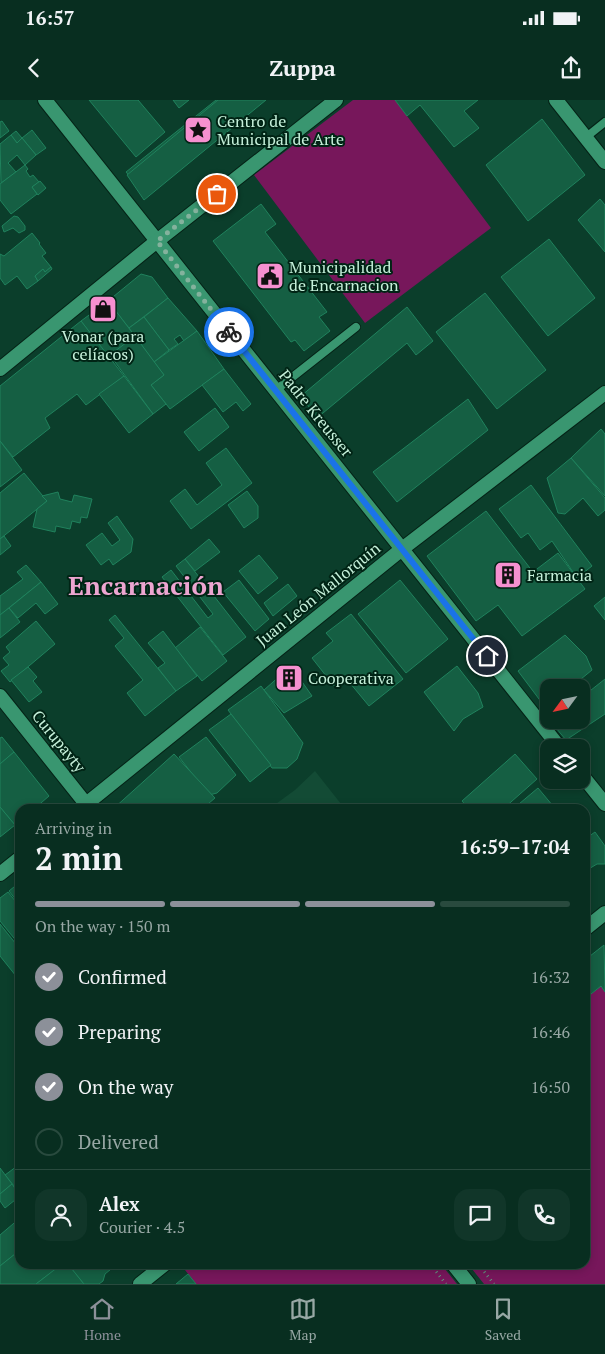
<!DOCTYPE html>
<html lang="en">
<head>
<meta charset="utf-8">
<style>
	:root { --surface:#082e20; --page:#113629; --text:#f1f3f6; --muted:#98a8a5; --line:#294a3e; --accent:#8c9099 }
	body { margin:0; font-family:"PT Serif",serif; background:var(--page); color:var(--text); height:100vh; display:flex; flex-direction:column; font-size:19px; white-space:nowrap }
	* { box-sizing:border-box; margin:0 }
	p { font-size:16px; color:var(--muted) }
	.icon { flex:none; width:28px; height:28px; fill:none; stroke:currentColor; stroke-width:2; stroke-linecap:round; stroke-linejoin:round }
	.map { position:relative; flex:1; overflow:hidden }
	.details { position:absolute; left:15px; top:704px; width:575px; height:465px; display:flex; flex-direction:column; background:var(--surface); border-radius:15px; box-shadow:0 2px 8px #0003,0 0 0 1px var(--line) }
	.details>* { flex:none }
	.needle { width:32px; rotate:237deg }
	.fabs { position:absolute; left:540px; top:579px; display:grid; gap:10px }
	.fabs a { display:grid; place-items:center; width:50px; height:50px; border-radius:10px; background:var(--surface); box-shadow:0 2px 8px #0003,0 0 0 1px var(--line); font-size:25px }
	.pin { position:absolute; display:grid; place-items:center; width:42px; height:42px; color:#fff; margin:-21px; border:2px solid #fff; border-radius:50%; box-shadow:0 1px 5px #0007 }
	.courier { position:absolute; display:grid; place-items:center; width:50px; height:50px; margin:-25px; border:4px solid #1a73e8; border-radius:50%; background:#fff; color:#222; box-shadow:0 1px 6px #0007 }
	.summary em { font-style:normal; font-weight:600 }
	.summary div { display:flex; flex-direction:column-reverse }
	.summary { display:flex; align-items:center; justify-content:space-between; height:85px; padding:0 20px }
	h1 { font-size:32px; font-weight:600; line-height:38px }
	.bar { display:grid; grid-template-columns:repeat(4,1fr); gap:8px 5px; align-content:center; height:60px; padding:0 20px }
	.bar i { height:6px; border-radius:4px; background:var(--line) }
	.bar .on { background:var(--accent) }
	.bar p { grid-column:span 4 }
	.line { display:flex; align-items:center; gap:12px; padding:0 20px; border-top:1px solid var(--line) }
	.line div { flex:1 }
	.round { display:grid; place-items:center; flex:none; width:52px; height:52px; border-radius:15px; background:var(--page) }
	ol { padding:0 20px; list-style:none }
	li { display:flex; align-items:center; gap:15px; height:55px }
	li p { margin-inline-start:auto }
	li .icon { padding:5px; border-radius:50%; background:var(--accent); color:#fff; stroke-width:4 }
	li:last-child { color:var(--muted) }
	li i { width:28px; height:28px; border:2px solid var(--line); border-radius:50% }
	.status { display:flex; justify-content:space-between; align-items:center; height:35px; padding:0 25px; background:var(--surface); direction:ltr }
	.status svg { height:14px; fill:currentColor }
	header { display:flex; justify-content:space-between; align-items:center; height:65px; padding:0 20px; background:var(--surface); font-size:22px; font-weight:600 }
	.tabs { display:flex; justify-content:space-around; align-items:center; height:70px; border-top:1px solid var(--line); background:var(--surface); font-size:14px; color:var(--muted) }
	.tabs a { display:grid; justify-items:center; gap:2px }
	.tabs .on { color:var(--accent) }
	.map>svg:first-child { display:block }
	.built { fill:#134b35 }
	.green { fill:#77175b }
	.building { fill:#155f43; stroke:#20825d }
	.lines { fill:none; stroke-linecap:round; stroke-linejoin:round }
	.service-casing { stroke:#052216; stroke-width:10 }
	.minor-casing { stroke:#052216; stroke-width:16 }
	.tertiary-casing { stroke:#052216; stroke-width:16 }
	.path { stroke:#63927e; stroke-width:3; stroke-dasharray:1 4; stroke-linecap:butt }
	.service { stroke:#399670; stroke-width:8 }
	.minor { stroke:#399670; stroke-width:14 }
	.tertiary { stroke:#399670; stroke-width:14 }
	.done { stroke:#84b29d; stroke-width:5; stroke-dasharray:0 9 }
	.route { stroke:#1a73e8; stroke-width:6 }
	.labels { text-anchor:middle; dominant-baseline:central; stroke-width:4; stroke-linejoin:round; paint-order:stroke }
	.poi-label { font-size:16px; fill:#c5f0da; stroke:#002415; text-anchor:start }
	.street-label { font-size:16px; fill:#c5f0da; stroke:#002415 }
	.town-label { font-size:26px; font-weight:bold; fill:#eca5d0; stroke:#002415 }
</style>
</head>
<body>
<div class="status"><b>16:57</b><svg viewBox="0 0 49 12"><path d="M0 12V9h3v3zM5 12V6h3v6zM10 12V3h3v9zM15 12V0h3v12zM26 1h20v11H26zM47 4h2v5h-2z"/></svg></div>
<header><svg class="icon" aria-label="back" viewBox="0 0 24 24"><path d="M15 5l-7 7 7 7"/></svg>Zuppa<svg class="icon" aria-label="share" viewBox="0 0 24 24"><path d="M12 15V3M7 8l5-5 5 5M5 13v7h14v-7"/></svg></header>
<div class="map">
<svg width="605" height="1184" viewBox="0 0 605 1184">
	<rect width="100%" height="100%" fill="#0b3e2b"/>
	<path class="built" d="M315 671 345 709H269L295 690Z"/>
	<g class="green">
		<path d="M353 0H395L491 128 365 223 254 75Z"/>
		<path d="M601 886 605 892V1184H484L468 1164H585V1013L589 1010 585 1006V887L591 894Z"/>
		<path d="M192 1164H441L457 1184H196L185 1170Z"/>
	</g>
	<g class="building">
		<path d="M89 0H138L165 32 136 57Z"/>
		<path d="M173 0H189L179 8Z"/>
		<path d="M216 0H231L132 79 126 72Z"/>
		<path d="M218 0H266L144 100 127 75Z"/>
		<path d="M395 0H478L464 11 479 28 454 47 420 5 407 16Z"/>
		<path d="M542 19 585 75 528 121 486 65Z"/>
		<path d="M2 21 9 31 0 38V22Z"/>
		<path d="M32 30 46 48 36 55 22 38Z"/>
		<path d="M16 31 22 38 17 43 11 35Z"/>
		<path d="M11 35 17 43 22 38 36 55 25 65 17 55 8 63 16 72 1 83 0 44Z"/>
		<path d="M25 65 28 69 26 71 30 77 33 75 39 82 32 87 37 94 11 114 0 100V84Z"/>
		<path d="M40 81 46 88 38 95 32 87Z"/>
		<path d="M600 99 605 105V152L578 120Z"/>
		<path d="M261 104 276 124 265 132 327 212 319 217 330 231 304 251 295 240 291 242 213 141Z"/>
		<path d="M14 116 18 117 25 126V130L19 133 13 128 4 132 2 126Z"/>
		<path d="M32 133 40 143 39 144 46 153 42 156 51 167 45 172 43 169 35 176 38 181 27 189 17 176 5 185 0 178V154L4 156Z"/>
		<path d="M549 139 595 198 548 236 501 177Z"/>
		<path d="M51 167 52 169 38 181 35 176 43 169 45 172Z"/>
		<path d="M141 174 152 177 168 198 129 228 108 201Z"/>
		<path d="M485 193 546 270 497 309 436 232Z"/>
		<path d="M168 198 197 231 184 241 180 235 174 239 178 244 169 250 144 217Z"/>
		<path d="M108 201 135 236 108 257 81 221Z"/>
		<path d="M407 207 433 241 416 255 407 243 317 318 301 296Z"/>
		<path d="M144 217 169 250 154 262 129 228Z"/>
		<path d="M81 221 124 276 86 305 77 294 45 318 50 328 13 357 0 341V286Z"/>
		<path d="M197 231 224 269 170 309 151 285 164 275 154 262Z"/>
		<path d="M135 236 164 275 151 285 166 304 153 314 110 255Z"/>
		<path d="M224 269 251 304 243 311 236 302 223 312 202 285Z"/>
		<path d="M124 276 153 314 129 333 99 294Z"/>
		<path d="M468 299 488 330 397 402 373 372Z"/>
		<path d="M215 308 229 327 199 351 184 332Z"/>
		<path d="M601 329 605 334V396L571 358Z"/>
		<path d="M0 341 22 370 0 387Z"/>
		<path d="M226 348 252 383 191 429 170 401 185 389 197 405 222 385 206 363Z"/>
		<path d="M571 358 605 398V410L598 416 583 398 565 414 558 413 547 378Z"/>
		<path d="M24 373 47 401 0 439V393Z"/>
		<path d="M531 385 592 466 577 478 552 441 540 450 528 433 521 438 499 409Z"/>
		<path d="M247 391 258 406V418L244 428 228 405Z"/>
		<path d="M58 392 60 399 72 402 74 395 92 399 87 418 81 417 80 423 72 421 70 429 56 426 55 432 33 427 37 409 47 401 42 396Z"/>
		<path d="M486 411 533 472 558 453 585 489 522 536 498 505 476 521 427 456Z"/>
		<path d="M117 416 133 439 131 452 113 465 109 459 101 465 86 445 102 433 112 446 120 440 108 423Z"/>
		<path d="M4 436 11 446 0 455V439Z"/>
		<path d="M209 439 220 452 195 471 185 459Z"/>
		<path d="M259 455 278 478 258 494 239 471Z"/>
		<path d="M185 459 246 537 223 555 162 477 171 470 208 518 213 514 176 466Z"/>
		<path d="M26 465 41 482 0 515V496L23 479 17 472Z"/>
		<path d="M239 480 269 519 255 531 223 492Z"/>
		<path d="M400 480 448 539 406 573 358 514Z"/>
		<path d="M41 482 58 504 45 514 36 503 18 518 9 508Z"/>
		<path d="M288 484 297 496 273 516 264 503Z"/>
		<path d="M605 497V520L594 506Z"/>
		<path d="M9 508 20 522 0 538V515Z"/>
		<path d="M351 514 403 579 369 606 345 577 334 586 312 558 333 541 326 533Z"/>
		<path d="M115 515 176 591 145 616 127 593 143 580 115 546 124 538 109 520Z"/>
		<path d="M36 521 55 544 10 582 1 571 9 565 3 558 10 552 6 547Z"/>
		<path d="M200 527 227 561 202 581 175 548Z"/>
		<path d="M163 531 197 576 176 591 158 568 165 563 148 543Z"/>
		<path d="M565 535 586 556 592 570 570 588H549V604L545 607 518 571Z"/>
		<path d="M291 566 312 596 284 613 264 590Z"/>
		<path d="M457 566 478 593 483 607 463 619 454 631 424 592Z"/>
		<path d="M28 567 37 577 33 581 42 592 29 602 11 580Z"/>
		<path d="M605 579V614L566 640 551 622 581 620V598Z"/>
		<path d="M261 586 303 643 297 659 287 668H272L228 610Z"/>
		<path d="M231 614 271 665 250 682 209 630Z"/>
		<path d="M2 637 14 652 0 664V638Z"/>
		<path d="M206 637 236 675 217 693 209 695 179 657Z"/>
		<path d="M14 652 49 696 34 709H20V721L15 725 0 707V664Z"/>
		<path d="M174 654 215 698 202 709H113Z"/>
		<path d="M515 654 537 679 503 709H469L462 701Z"/>
		<path d="M538 688 553 706 550 709H513Z"/>
		<path d="M0 707 15 725 0 737Z"/>
		<path d="M595 732 605 746V764H597L587 770 585 739Z"/>
		<path d="M20 782V805L9 791Z"/>
		<path d="M8 792 20 807V842L18 843 0 821V798Z"/>
		<path d="M0 824 20 849V881L0 856Z"/>
		<path d="M604 845 605 892 601 886 591 894 585 887V860Z"/>
		<path d="M20 1064V1093L5 1075Z"/>
		<path d="M0 1068 12 1084 0 1094Z"/>
		<path d="M12 1084 20 1096 5 1108 0 1101V1094Z"/>
		<path d="M20 1118V1150L0 1166V1135Z"/>
		<path d="M20 1150V1164H62L36 1184H0V1166Z"/>
		<path d="M62 1164H68L84 1184H36Z"/>
		<path d="M68 1164H116V1165L105 1174 103 1181 99 1184H84Z"/>
		<path d="M188 1174 196 1184H176Z"/>
	</g>
	<g class="lines">
		<defs>
			<g id="service">
				<path d="M585 38 605 22"/>
				<path d="M276 290 356 227"/>
			</g>
			<g id="minor">
				<path d="M45 0 560 648"/>
				<path d="M556 0 605 62"/>
				<path d="M0 269 157 141 336 0"/>
				<path d="M581 674 605 704"/>
				<path d="M80 709 402 449 605 293"/>
				<path d="M0 774 20 758"/>
				<path d="M585 829 605 813"/>
				<path d="M140 1184 165 1164"/>
			</g>
			<g id="tertiary">
				<path d="M0 596 90 709"/>
				<path d="M453 1164 469 1184"/>
			</g>
		</defs>
		<use href="#service" class="service-casing"/>
		<use href="#minor" class="minor-casing"/>
		<use href="#tertiary" class="tertiary-casing"/>
		<g class="path">
			<path d="M430 1164 446 1184"/>
			<path d="M478 1164 494 1184"/>
		</g>
		<use href="#service" class="service"/>
		<use href="#minor" class="minor"/>
		<use href="#tertiary" class="tertiary"/>
	</g>
	<g class="lines">
		<path class="done" d="M217 94 157 141 229 232"/>
		<path class="route" d="M229 232 487 556"/>
	</g>
	<defs>
		<symbol id="sight-square" viewBox="-11 -11 22 22"><rect x="-9" y="-9" width="18" height="18" rx="4" fill="#f690d0" stroke="#002415"/><path d="M0-6L1.8-2.2L6-1.7L2.9 1.2L3.7 5.4L0 3.3L-3.7 5.4L-2.9 1.2L-6-1.7L-1.8-2.2Z" fill="#111"/></symbol>
		<symbol id="civic-square" viewBox="-11 -11 22 22"><rect x="-9" y="-9" width="18" height="18" rx="4" fill="#f690d0" stroke="#002415"/><path d="M-.6-6.5H3V-4.5H.6V-3L4-1V1h2V6H-6V1h2V-1L-.6-3ZM-1.2 2.5V6h2.4V2.5Z" fill="#111"/></symbol>
		<symbol id="shop-square" viewBox="-11 -11 22 22"><rect x="-9" y="-9" width="18" height="18" rx="4" fill="#f690d0" stroke="#002415"/><path d="M-5-2.5h2.3a2.7 3.5 0 0 1 5.4 0H5L5.5 6h-11ZM-1.5-2.5h3a1.5 2.3 0 0 0-3 0Z" fill="#111"/></symbol>
		<symbol id="building-square" viewBox="-11 -11 22 22"><rect x="-9" y="-9" width="18" height="18" rx="4" fill="#f690d0" stroke="#002415"/><path d="M-4-6H4V6H1V3H-1V6H-4ZM-2.5-4.3h1.7v1.8h-1.7ZM.8-4.3h1.7v1.8H.8ZM-2.5-1h1.7V.8h-1.7ZM.8-1h1.7V.8H.8Z" fill="#111"/></symbol>
	</defs>
	<g fill-rule="evenodd">
		<use href="#sight-square" x="182" y="14" width="32" height="32"/>
		<use href="#civic-square" x="254" y="160" width="32" height="32"/>
		<use href="#shop-square" x="87" y="193" width="32" height="32"/>
		<use href="#building-square" x="492" y="459" width="32" height="32"/>
		<use href="#building-square" x="273" y="562" width="32" height="32"/>
	</g>
	<g class="labels">
		<g class="poi-label">
			<text x="217" y="21">Centro de<tspan x="217" dy="18">Municipal de Arte</tspan></text>
			<text x="289" y="167">Municipalidad<tspan x="289" dy="18">de Encarnacion</tspan></text>
			<text x="103" y="236" text-anchor="middle">Vonar (para<tspan x="103" dy="18">celíacos)</tspan></text>
			<text x="527" y="475">Farmacia</text>
			<text x="308" y="578">Cooperativa</text>
		</g>
		<g class="street-label">
			<text transform="translate(316 313) rotate(51)">Padre Kreusser</text>
			<text transform="translate(318 494) rotate(-39)">Juan León Mallorquín</text>
			<text transform="translate(59 641) rotate(51)">Curupayty</text>
		</g>
		<g class="town-label">
			<text x="146" y="485">Encarnación</text>
		</g>
	</g>
</svg>
<div class="fabs">
<a><svg class="needle" viewBox="-14 -14 28 28"><path d="M0-13l5 13h-10z" fill="#e53935"/><path d="M0 13l5-13h-10z" fill="#98a8a5"/></svg></a>
<a><svg class="icon" aria-label="layers" viewBox="0 0 24 24"><path d="M12 4l9 5-9 5-9-5zM3 14l9 5 9-5"/></svg></a>
</div>
<div class="pin" style="left:217px;top:94px;background:#ea580c"><svg class="icon" aria-label="bag" viewBox="0 0 24 24"><path d="M5 8h14l-1 12H6zM9 8a3 3 0 0 1 6 0"/></svg></div>
<div class="pin" style="left:487px;top:556px;background:#1f2937"><svg class="icon" aria-label="home" viewBox="0 0 24 24"><path d="M3 11l9-7 9 7M6 9v11h12V9"/></svg></div>
<div class="courier" style="left:229px;top:232px"><svg class="icon" aria-label="bike" viewBox="0 0 24 24"><circle cx="6" cy="16" r="4"/><circle cx="18" cy="16" r="4"/><path d="M6 16l4-8h5l3 8M10 8l3 8H6M13 5h3"/></svg></div>
<section class="details">
<div class="summary"><div><h1>2 min</h1><p>Arriving in</p></div><em>16:59–17:04</em></div>
<div class="bar"><i class="on"></i><i class="on"></i><i class="on"></i><i></i><p>On the way · 150 m</p></div>
<ol>
<li><svg class="icon" aria-label="check" viewBox="0 0 24 24"><path d="M5 12l5 5 9-10"/></svg>Confirmed<p>16:32</p></li>
<li><svg class="icon" aria-label="check" viewBox="0 0 24 24"><path d="M5 12l5 5 9-10"/></svg>Preparing<p>16:46</p></li>
<li><svg class="icon" aria-label="check" viewBox="0 0 24 24"><path d="M5 12l5 5 9-10"/></svg>On the way<p>16:50</p></li>
<li><i></i>Delivered</li>
</ol>
<div class="line" style="height:90px"><a class="round"><svg class="icon" aria-label="person" viewBox="0 0 24 24"><circle cx="12" cy="8" r="4"/><path d="M4 21q1-7 8-7t8 7"/></svg></a><div><b>Alex</b><p>Courier · 4.5</p></div><a class="round"><svg class="icon" aria-label="chat" viewBox="0 0 24 24"><path d="M4 5h16v11H9l-5 4z"/></svg></a><a class="round"><svg class="icon" aria-label="phone" viewBox="0 0 24 24"><path d="M5 4h4l2 5-3 2q2 4 5 5l2-3 5 2v4C11 20 4 13 5 4z"/></svg></a></div>
</section>
</div>
<nav class="tabs">
<a class="on"><svg class="icon" aria-label="home" viewBox="0 0 24 24"><path d="M3 11l9-7 9 7M6 9v11h12V9"/></svg>Home</a>
<a><svg class="icon" aria-label="map" viewBox="0 0 24 24"><path d="M3 6l6-2 6 2 6-2v14l-6 2-6-2-6 2zM9 4v14M15 6v14"/></svg>Map</a>
<a><svg class="icon" aria-label="saved" viewBox="0 0 24 24"><path d="M7 4h10v16l-5-4-5 4z"/></svg>Saved</a>
</nav>
</body>
</html>
